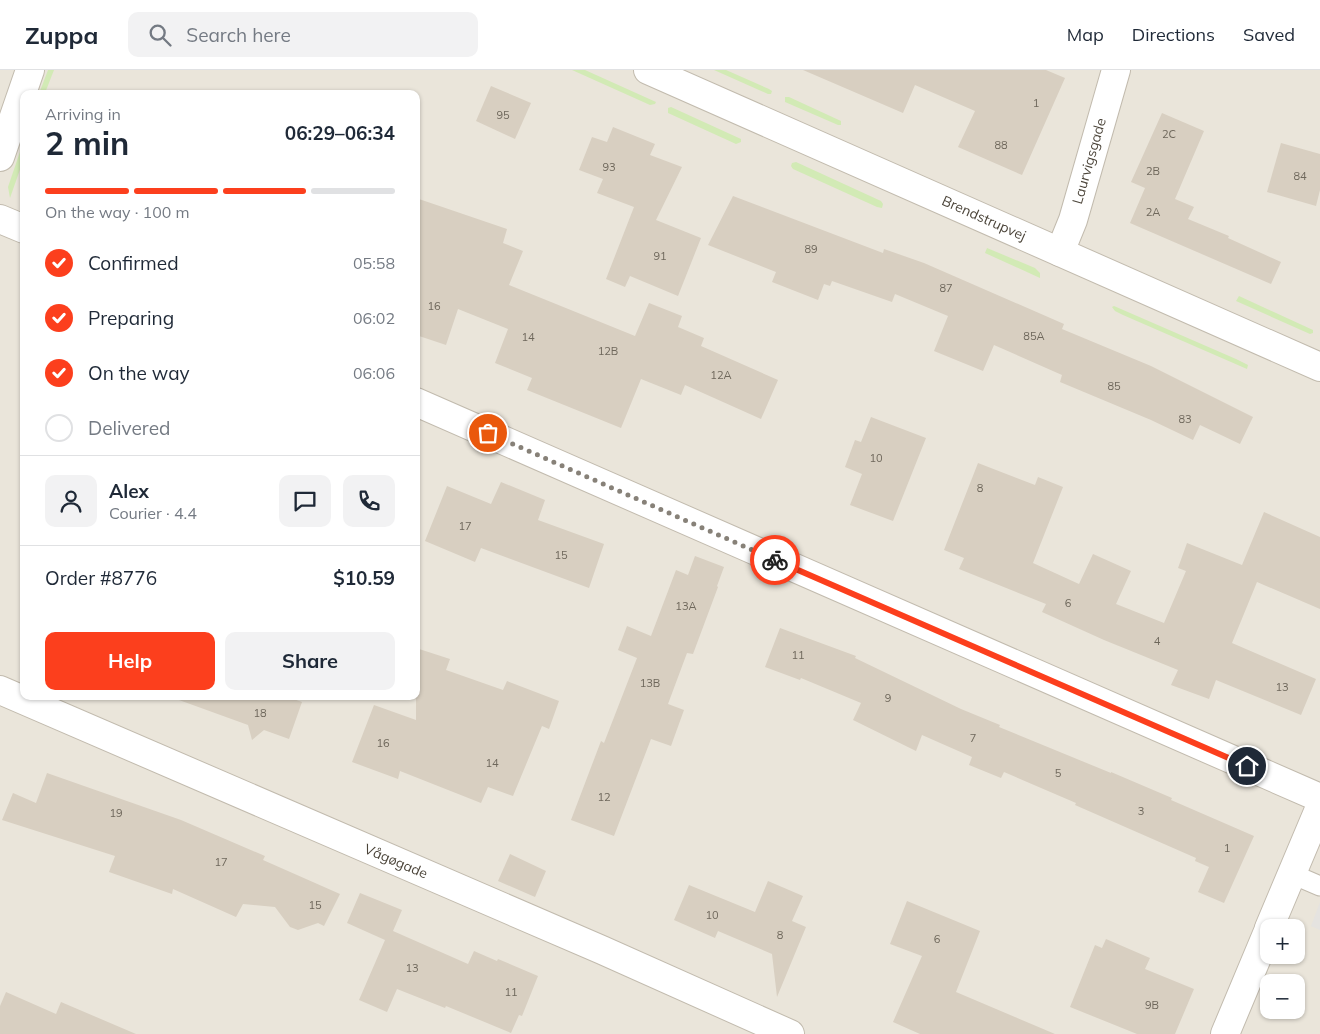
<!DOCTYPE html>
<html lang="en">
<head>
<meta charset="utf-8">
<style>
	:root { --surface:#fff; --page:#f2f2f3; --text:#1f2937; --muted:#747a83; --line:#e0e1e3; --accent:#fc3f1d }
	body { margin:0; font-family:Mulish,sans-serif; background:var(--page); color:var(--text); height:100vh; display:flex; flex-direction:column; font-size:19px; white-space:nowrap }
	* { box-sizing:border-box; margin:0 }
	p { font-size:16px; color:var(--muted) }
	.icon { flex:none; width:28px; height:28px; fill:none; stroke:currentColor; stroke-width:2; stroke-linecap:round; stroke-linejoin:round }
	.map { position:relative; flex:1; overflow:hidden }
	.details { position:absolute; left:20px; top:20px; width:400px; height:610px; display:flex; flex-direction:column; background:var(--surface); border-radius:10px; box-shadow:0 1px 4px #0004 }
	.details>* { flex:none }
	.fabs { position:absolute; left:1260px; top:849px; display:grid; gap:10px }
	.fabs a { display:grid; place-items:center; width:45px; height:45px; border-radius:10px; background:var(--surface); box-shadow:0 1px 4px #0004; font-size:25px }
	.pin { position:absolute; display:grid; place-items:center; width:42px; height:42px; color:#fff; margin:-21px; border:2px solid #fff; border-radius:50%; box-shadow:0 1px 5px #0007 }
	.courier { position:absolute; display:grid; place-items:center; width:50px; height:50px; margin:-25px; border:4px solid #fc3f1d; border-radius:50%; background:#fff; color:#222; box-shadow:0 1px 6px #0007 }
	.head em { font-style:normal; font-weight:700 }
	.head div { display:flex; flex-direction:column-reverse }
	.head { display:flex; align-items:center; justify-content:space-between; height:85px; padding:0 25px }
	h1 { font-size:32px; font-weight:700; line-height:38px }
	.bar { display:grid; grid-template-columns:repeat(4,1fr); gap:8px 5px; align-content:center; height:60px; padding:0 25px }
	.bar i { height:6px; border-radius:4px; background:var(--line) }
	.bar .current { background:var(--accent) }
	.bar p { grid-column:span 4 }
	.line { display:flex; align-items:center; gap:12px; padding:0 25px; border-top:1px solid var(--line) }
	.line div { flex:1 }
	.round { display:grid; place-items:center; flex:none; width:52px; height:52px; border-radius:10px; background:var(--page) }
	ol { padding:0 25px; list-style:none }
	li { display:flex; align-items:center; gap:15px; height:55px }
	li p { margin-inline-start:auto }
	li .icon { padding:5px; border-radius:50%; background:var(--accent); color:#fff; stroke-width:4 }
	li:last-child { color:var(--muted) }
	li i { width:28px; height:28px; border:2px solid var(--line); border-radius:50% }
	.button { display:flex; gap:10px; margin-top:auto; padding:10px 25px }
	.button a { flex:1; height:58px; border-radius:10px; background:var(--accent); color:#fff; font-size:20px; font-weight:700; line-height:58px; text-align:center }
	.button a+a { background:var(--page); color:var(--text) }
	header { display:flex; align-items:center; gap:30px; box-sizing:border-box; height:70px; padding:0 25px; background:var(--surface); border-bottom:1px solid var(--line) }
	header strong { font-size:24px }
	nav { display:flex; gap:28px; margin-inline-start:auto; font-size:18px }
	.search { width:350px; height:45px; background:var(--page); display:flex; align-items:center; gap:12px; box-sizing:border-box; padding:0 18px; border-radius:10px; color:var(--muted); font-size:19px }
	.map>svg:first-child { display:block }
	.residential { fill:#eae5da; fill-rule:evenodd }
	.green { fill:#d2eab5 }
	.parking { fill:#e5e3e0 }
	.building { fill:#d8cfc1 }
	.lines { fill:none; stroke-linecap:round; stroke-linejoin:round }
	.lane-casing { stroke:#c2bbae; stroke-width:21 }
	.street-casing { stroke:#c2bbae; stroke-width:30 }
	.lane { stroke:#fff; stroke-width:19 }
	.street { stroke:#fff; stroke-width:28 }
	.done { stroke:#878178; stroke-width:5; stroke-dasharray:0 9 }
	.route { stroke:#fc3f1d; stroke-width:6 }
	.labels { text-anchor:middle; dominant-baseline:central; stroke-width:4.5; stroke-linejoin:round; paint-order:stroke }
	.number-label { font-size:11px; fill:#6e675b }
	.street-label { font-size:14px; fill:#4b4439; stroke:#fff }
</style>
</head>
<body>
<header>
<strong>Zuppa</strong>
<div class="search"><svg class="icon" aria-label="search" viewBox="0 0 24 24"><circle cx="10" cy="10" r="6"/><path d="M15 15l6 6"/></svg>Search here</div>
<nav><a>Map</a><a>Directions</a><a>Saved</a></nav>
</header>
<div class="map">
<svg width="1320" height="964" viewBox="0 0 1320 964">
	<rect width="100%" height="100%" fill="#f6f3ec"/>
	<path class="residential" d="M0 0H1320V964H0ZM24 24H416V626H24ZM1269 858H1296V885H1269ZM1269 912H1296V940H1269Z"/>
	<g class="green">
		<path d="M48 0H54L45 23 40 21Z"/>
		<path d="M572 0H585L656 32 655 34 650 35Z"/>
		<path d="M714 0H726L769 19 772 21 771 24H768Z"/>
		<path d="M785 27H789L841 51V55H838L785 32Z"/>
		<path d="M671 37 741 69V72L736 74 668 43V38Z"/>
		<path d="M24 70V88L10 128 8 117Z"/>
		<path d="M796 92 881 131 883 134 882 138 877 137 793 99 791 96 792 93Z"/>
		<path d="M987 178 1035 198 1040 203V208L985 183Z"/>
		<path d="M1239 226 1313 260V263L1310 264 1236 231Z"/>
		<path d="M1114 236 1236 289 1248 295 1247 299 1123 245 1115 241 1112 237Z"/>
	</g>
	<path class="parking" d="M1320 832V860L1311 856Z"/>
	<g class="building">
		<path d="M803 0H1046L1065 8 1022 105 958 77 975 41 915 15 903 43Z"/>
		<path d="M491 16 531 33 515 69 476 51Z"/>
		<path d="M1162 43 1204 61 1175 129 1194 137 1188 149 1229 166 1228 168 1281 192 1271 214 1130 153 1145 118 1131 112Z"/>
		<path d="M613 57 655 74 650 85 682 97 656 150 701 168 678 226 630 206 625 217 606 209 634 137 597 123 603 109 579 100 592 67 607 72Z"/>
		<path d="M1281 73 1320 84V120L1316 136 1267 122Z"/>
		<path d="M733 126 883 183 884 179 924 193 1064 254 1062 259 1151 296 1253 347 1240 374 1200 355 1193 370 1151 350 1060 312 1062 305 994 275 983 301 934 281 948 246 895 224 892 232 832 211 830 216 824 214 818 230 772 212 776 202 708 175Z"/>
		<path d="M416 128 507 159 503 173 523 181 509 215 635 266 649 233 682 246 678 257 704 268 701 276 778 310 761 349 685 315 681 325 641 309 621 358 527 320 532 308 495 293 508 259 458 239 446 275 416 265Z"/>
		<path d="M871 347 926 368 893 451 850 435 862 404 845 397 855 370 861 372Z"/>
		<path d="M978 393 1035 415 1038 407 1063 417 1033 493 1079 514 1093 484 1131 501 1116 534 1164 553 1186 501 1178 498 1187 473 1242 495 1264 442 1320 467V539L1257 512 1232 573 1316 609 1301 645 1216 610 1209 629 1171 615 1178 600 1104 570 1042 542 1046 534 959 499 964 488 944 480Z"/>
		<path d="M501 412 545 430 538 450 604 474 589 518 481 478 475 492 425 471 447 416 491 434Z"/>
		<path d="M695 486 724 497 717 516 718 517 693 584 687 583 668 634 684 640 671 676 651 669 614 766 571 750 601 671 604 673 637 588 618 580 627 556 651 566 676 500 688 505Z"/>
		<path d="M780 558 856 586 855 588 961 639 1000 655 999 657 1111 703V702L1172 728 1171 730 1254 766 1224 833 1198 822 1209 797 1195 791 1196 788 1075 735 1076 733 1004 702 1001 708 969 695 972 687 922 665 916 681 853 650 861 633 801 608 800 610 765 597Z"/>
		<path d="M416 578 450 589 446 600 503 620 507 611 559 631 549 659 542 656 513 726 488 717 481 733 400 701 398 709 352 692 374 635 416 650Z"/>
		<path d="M180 626H285L302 632 289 669 264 660 252 670 248 655 179 630Z"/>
		<path d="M47 703 181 750 265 786 263 790 340 824 324 856 318 853 298 860 290 857 275 837 243 834 236 847 173 819 172 824 109 802 115 786 2 750 13 723 36 733Z"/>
		<path d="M510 784 546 801 535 827 498 811Z"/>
		<path d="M768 811 803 826 792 851 806 857 777 927 772 884 718 861 715 868 674 850 689 815 755 842Z"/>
		<path d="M360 823 402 840 393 861 468 894 474 881 497 891 498 889 538 906 522 946 519 945 511 963 446 936 445 938 397 919 387 942 359 930 385 870 347 853Z"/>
		<path d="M907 831 980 861 956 922 1055 964H920L893 952 922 886 890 874Z"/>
		<path d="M1106 869 1150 888 1145 899 1194 919 1175 964H1137L1070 937 1095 875 1102 878Z"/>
		<path d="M6 922 56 944 61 932 136 964H0V936Z"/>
	</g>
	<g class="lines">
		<defs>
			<path id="lane" d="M1292 804 1320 816"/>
			<g id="street">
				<path d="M648 0 1320 297"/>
				<path d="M0 87 30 0"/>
				<path d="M0 149 24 159"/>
				<path d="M1060 182 1073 150 1116 0"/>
				<path d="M416 332 1320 728"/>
				<path d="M0 620 602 880 790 964"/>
				<path d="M1269 858 1320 737"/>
				<path d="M1225 964 1269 859"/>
			</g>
		</defs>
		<use href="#lane" class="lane-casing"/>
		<use href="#street" class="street-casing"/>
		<use href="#lane" class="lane"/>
		<use href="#street" class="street"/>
	</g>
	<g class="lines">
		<path class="done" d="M488 363 775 490"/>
		<path class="route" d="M775 490 1247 696"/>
	</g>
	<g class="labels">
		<g class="number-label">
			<text x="1036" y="33">1</text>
			<text x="503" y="45">95</text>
			<text x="1169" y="64">2C</text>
			<text x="1001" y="75">88</text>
			<text x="609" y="97">93</text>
			<text x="1153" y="101">2B</text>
			<text x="1300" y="106">84</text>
			<text x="1153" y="142">2A</text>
			<text x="811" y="179">89</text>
			<text x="660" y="186">91</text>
			<text x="946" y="218">87</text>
			<text x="434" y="236">16</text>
			<text x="1034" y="266">85A</text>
			<text x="528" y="267">14</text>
			<text x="608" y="281">12B</text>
			<text x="721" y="305">12A</text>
			<text x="1114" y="316">85</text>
			<text x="1185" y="349">83</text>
			<text x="876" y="388">10</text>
			<text x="980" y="418">8</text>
			<text x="465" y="456">17</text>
			<text x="561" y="485">15</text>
			<text x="1068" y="533">6</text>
			<text x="686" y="536">13A</text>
			<text x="1157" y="571">4</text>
			<text x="798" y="585">11</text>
			<text x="650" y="613">13B</text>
			<text x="1282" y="617">13</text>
			<text x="888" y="628">9</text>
			<text x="260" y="643">18</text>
			<text x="973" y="668">7</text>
			<text x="383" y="673">16</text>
			<text x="492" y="693">14</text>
			<text x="1058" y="703">5</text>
			<text x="604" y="727">12</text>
			<text x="1141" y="741">3</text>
			<text x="116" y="743">19</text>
			<text x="1227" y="778">1</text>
			<text x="221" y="792">17</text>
			<text x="315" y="835">15</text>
			<text x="712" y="845">10</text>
			<text x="780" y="865">8</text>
			<text x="937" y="869">6</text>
			<text x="412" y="898">13</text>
			<text x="511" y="922">11</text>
			<text x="1152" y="935">9B</text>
		</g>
		<g class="street-label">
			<text transform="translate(1089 91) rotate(-74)">Laurvigsgade</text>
			<text transform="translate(984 148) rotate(24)">Brendstrupvej</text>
			<text transform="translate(396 791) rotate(23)">Vågøgade</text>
		</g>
	</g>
</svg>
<div class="fabs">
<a>+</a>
<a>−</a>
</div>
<div class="pin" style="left:488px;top:363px;background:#ea580c"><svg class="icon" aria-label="bag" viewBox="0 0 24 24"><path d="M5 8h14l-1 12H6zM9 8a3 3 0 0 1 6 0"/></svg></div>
<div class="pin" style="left:1247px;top:696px;background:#1f2937"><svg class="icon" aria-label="home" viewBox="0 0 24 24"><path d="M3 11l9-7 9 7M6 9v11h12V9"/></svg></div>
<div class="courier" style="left:775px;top:490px"><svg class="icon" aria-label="bike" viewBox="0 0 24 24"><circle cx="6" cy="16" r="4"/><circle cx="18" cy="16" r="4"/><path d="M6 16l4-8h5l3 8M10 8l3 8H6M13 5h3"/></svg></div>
<section class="details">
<div class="head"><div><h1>2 min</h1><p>Arriving in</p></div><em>06:29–06:34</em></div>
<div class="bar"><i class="current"></i><i class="current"></i><i class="current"></i><i></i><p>On the way · 100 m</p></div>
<ol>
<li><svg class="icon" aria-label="check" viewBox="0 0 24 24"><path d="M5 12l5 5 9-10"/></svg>Confirmed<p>05:58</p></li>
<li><svg class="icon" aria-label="check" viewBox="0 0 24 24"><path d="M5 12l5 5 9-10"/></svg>Preparing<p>06:02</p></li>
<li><svg class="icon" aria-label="check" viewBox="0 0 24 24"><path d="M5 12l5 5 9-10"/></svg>On the way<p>06:06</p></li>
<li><i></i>Delivered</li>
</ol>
<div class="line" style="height:90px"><a class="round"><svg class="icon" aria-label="person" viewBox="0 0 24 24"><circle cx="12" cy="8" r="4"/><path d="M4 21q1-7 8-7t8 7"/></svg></a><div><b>Alex</b><p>Courier · 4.4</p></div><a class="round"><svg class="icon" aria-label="chat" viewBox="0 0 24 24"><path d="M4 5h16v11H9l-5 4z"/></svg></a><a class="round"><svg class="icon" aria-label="phone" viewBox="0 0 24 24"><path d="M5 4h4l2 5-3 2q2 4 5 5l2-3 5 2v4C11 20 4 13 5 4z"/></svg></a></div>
<div class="line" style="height:65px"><div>Order #8776</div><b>$10.59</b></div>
<div class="button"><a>Help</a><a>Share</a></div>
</section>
</div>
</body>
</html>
